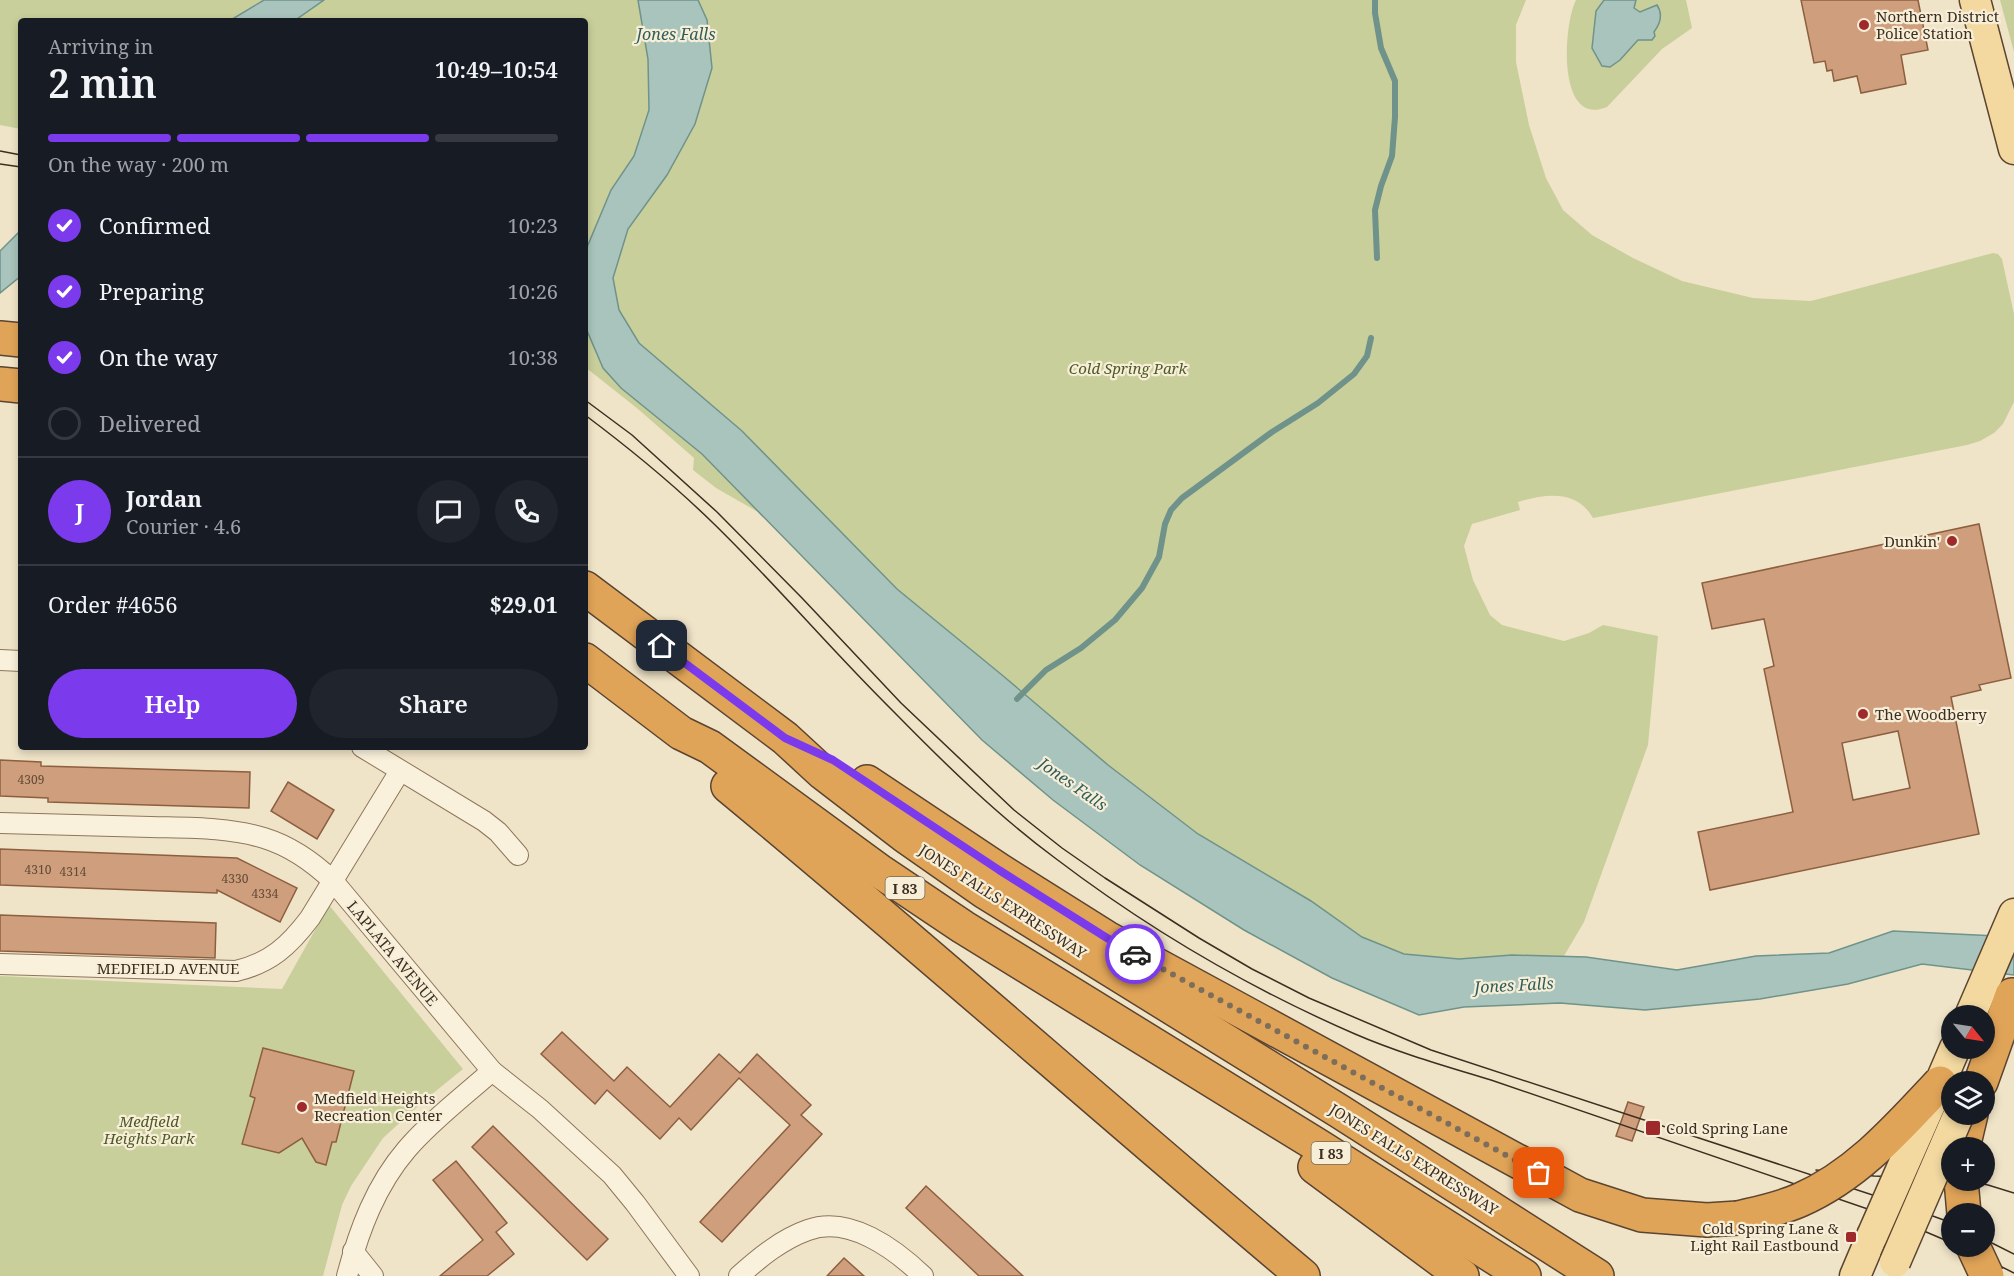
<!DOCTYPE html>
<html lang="en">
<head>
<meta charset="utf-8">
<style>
	:root { --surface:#171b24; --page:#20242c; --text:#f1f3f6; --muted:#9ea1a6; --line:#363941; --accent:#7c3aed }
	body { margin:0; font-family:"Noto Serif",serif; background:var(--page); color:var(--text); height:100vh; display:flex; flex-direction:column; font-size:22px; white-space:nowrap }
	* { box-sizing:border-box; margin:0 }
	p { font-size:20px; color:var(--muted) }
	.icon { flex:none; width:33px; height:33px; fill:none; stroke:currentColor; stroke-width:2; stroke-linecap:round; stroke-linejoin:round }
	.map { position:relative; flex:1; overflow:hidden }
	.panel { position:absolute; left:18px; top:18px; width:570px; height:732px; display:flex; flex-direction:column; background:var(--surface); border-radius:6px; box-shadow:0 3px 9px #0003 }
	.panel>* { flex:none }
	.needle { width:39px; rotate:120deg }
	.tools { position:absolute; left:1941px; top:1005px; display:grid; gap:12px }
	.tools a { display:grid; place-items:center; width:54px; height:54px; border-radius:50%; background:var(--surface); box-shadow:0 3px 9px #0003; font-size:30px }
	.pin { position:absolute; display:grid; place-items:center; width:51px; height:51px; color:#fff; margin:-26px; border-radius:12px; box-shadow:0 3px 9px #0006 }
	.courier { position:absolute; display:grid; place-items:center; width:60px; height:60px; margin:-30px; border:4px solid #7c3aed; border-radius:50%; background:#fff; color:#222; box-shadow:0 2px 8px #0007 }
	.head em { font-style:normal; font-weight:600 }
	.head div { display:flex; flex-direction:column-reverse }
	.head { display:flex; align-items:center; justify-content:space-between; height:102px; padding:0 30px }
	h1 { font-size:39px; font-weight:600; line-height:45px }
	.bar { display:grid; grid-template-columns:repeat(4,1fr); gap:9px 6px; align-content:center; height:72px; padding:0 30px }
	.bar i { height:8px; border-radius:4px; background:var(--line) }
	.bar .current { background:var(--accent) }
	.bar p { grid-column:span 4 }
	.line { display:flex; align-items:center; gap:15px; padding:0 30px; border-top:2px solid var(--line) }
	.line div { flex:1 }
	.round { display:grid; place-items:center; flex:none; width:63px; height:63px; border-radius:32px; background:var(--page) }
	ol { padding:0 30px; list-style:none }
	li { display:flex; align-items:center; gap:18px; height:66px }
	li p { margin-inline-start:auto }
	li .icon { padding:6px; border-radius:50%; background:var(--accent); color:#fff; stroke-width:4 }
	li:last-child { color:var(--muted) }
	li i { width:33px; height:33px; border:3px solid var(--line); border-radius:50% }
	.button { display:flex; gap:12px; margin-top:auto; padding:12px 30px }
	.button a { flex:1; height:69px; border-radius:36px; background:var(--accent); color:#fff; font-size:24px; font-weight:600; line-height:69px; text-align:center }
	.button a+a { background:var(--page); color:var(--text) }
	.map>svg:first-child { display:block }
	.green { fill:#c9cf9b }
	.water { fill:#a9c4bc; stroke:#6f938a; stroke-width:1.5 }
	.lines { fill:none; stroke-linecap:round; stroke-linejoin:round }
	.stream { stroke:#6f938a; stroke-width:6 }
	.building { fill:#cf9f7d; stroke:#8d5f41; stroke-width:1.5; fill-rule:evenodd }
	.street-casing { stroke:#8d765c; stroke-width:22 }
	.primary-casing { stroke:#5b4430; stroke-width:33 }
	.highway-casing { stroke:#5b4430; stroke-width:36 }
	.street { stroke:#faf1dc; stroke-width:20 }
	.primary { stroke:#f3d9a0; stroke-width:30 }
	.highway { stroke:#e0a458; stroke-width:33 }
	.tram { stroke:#3d2e20; stroke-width:1.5 }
	.primary-bridge-casing { stroke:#5b4430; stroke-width:33; stroke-linecap:butt }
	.highway-bridge-casing { stroke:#5b4430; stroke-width:36; stroke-linecap:butt }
	.primary-bridge { stroke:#f3d9a0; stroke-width:30 }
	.highway-bridge { stroke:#e0a458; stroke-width:33 }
	.done { stroke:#7c6e5b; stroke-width:6; stroke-dasharray:0 10.8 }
	.route { stroke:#7c3aed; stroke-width:8 }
	.poi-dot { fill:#9e2a2b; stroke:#f7eed8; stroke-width:2 }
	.labels { text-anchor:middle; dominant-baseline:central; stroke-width:4.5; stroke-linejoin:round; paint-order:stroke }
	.number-label { font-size:12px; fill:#624a37 }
	.shield { fill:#f7eed8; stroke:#756857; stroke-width:1.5 }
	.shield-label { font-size:14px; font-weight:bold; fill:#3d2e20 }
	.poi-label { font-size:15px; fill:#3d2e20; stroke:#f7eed8; text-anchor:start }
	.park-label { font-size:15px; font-style:italic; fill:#4d5a26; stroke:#f7eed8 }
	.street-label { font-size:15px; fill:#3d2e20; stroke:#f7eed8 }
	.water-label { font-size:16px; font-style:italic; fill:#2f5d5a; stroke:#f7eed8 }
</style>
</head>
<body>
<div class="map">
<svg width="2014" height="1276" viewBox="0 0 2014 1276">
	<rect width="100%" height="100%" fill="#f0e4c8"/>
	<g class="green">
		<path d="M0 0H1526L1516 25V62L1529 125 1546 178 1563 210 1592 235 1633 258 1682 281 1753 298 1811 301 1993 253 1998 254 2002 259 2014 314V402L2003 424 1994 433 1980 441 1967 445 1593 518C1576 489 1546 494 1518 502L1520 510 1472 524 1464 546 1473 580 1490 615 1502 625 1564 641 1589 633 1603 625 1658 636 1648 745 1584 922 1564 956 1512 955 1459 959 1404 954 1362 937 1311 901 1198 834 1108 765 1076 738 982 740 758 512 716 488 693 470 694 458 638 409 585 367V21H21V129L0 125Z"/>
		<path d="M1576 0H1604L1601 2 1620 60 1638 40 1652 39 1656 29 1657 5 1640 12 1634 8 1636 0H1686L1692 28 1662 49 1607 107C1557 128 1563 25 1576 0Z"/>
		<path d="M2000 0H2014V52Z"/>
		<path d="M329 905 463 1069 426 1099 383 1138 351 1186 342 1205 323 1276H0V976L282 989Z"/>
	</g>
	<g class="water">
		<path d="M264 0H324L294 21H229Z"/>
		<path d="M638 0H698L707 20 712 68 695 124 667 175 628 229 613 278 619 310 639 343 742 431 897 589 1002 675 1108 765 1198 834 1311 901 1362 937 1404 954 1459 959 1512 955 1586 957 1677 970 1756 956 1829 953 1893 931 1997 936 2014 941V975L1922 964 1848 984 1760 999 1645 1010 1560 1003 1464 1007 1419 1015 1332 978 1244 930 1140 865 1053 800 982 740 702 454 621 388 603 368 585 326V252L611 190 634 156 649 110 648 59Z"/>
		<path d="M1604 0H1636L1634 8 1640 12 1657 5C1663 14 1660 24 1654 32L1655 36 1652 40H1638L1620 60 1610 67 1602 66 1592 48 1596 11Z"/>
		<path d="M21 230V276L0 293V251Z"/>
	</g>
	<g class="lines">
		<g class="stream">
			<path d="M1375 0V13L1381 48 1395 81V117L1392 156 1381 186 1375 210 1377 258"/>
			<path d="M1017 699 1046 670 1081 648 1115 620 1142 588 1159 557 1165 524 1171 510 1182 498 1272 432 1318 403 1354 374 1367 356 1371 338"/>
		</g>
	</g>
	<g class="building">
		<path d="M1801 0H1918L1928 50 1901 55 1906 84 1861 93 1857 76 1834 81 1832 70 1827 71 1825 61 1814 63Z"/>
		<path d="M1979 524 2011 678 1979 685 1981 690 1951 697 1979 834 1710 890 1698 832 1793 812 1764 669 1774 666 1764 619 1712 629 1702 583ZM1898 731 1910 788 1853 800 1842 743Z"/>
		<path d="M0 760 41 762V766L250 772 249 808 48 802V798L0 796Z"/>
		<path d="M288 782 334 810 317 839 271 811Z"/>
		<path d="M0 849 237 858 297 888 280 922 217 890V893L0 885Z"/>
		<path d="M0 915 216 923 215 958 0 951Z"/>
		<path d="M562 1032 614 1081 627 1067 670 1107 719 1054 740 1073 757 1054 811 1105 801 1115 822 1134 722 1242 700 1222 790 1125 739 1078 691 1130 679 1118 660 1139 607 1090 595 1104 541 1054Z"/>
		<path d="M263 1048 354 1071 336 1142H332L326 1165 316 1162 302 1138 279 1153 242 1144 255 1098 250 1096Z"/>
		<path d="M1628 1102 1644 1107 1632 1141 1616 1136Z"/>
		<path d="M493 1126 608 1239 587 1260 472 1147Z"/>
		<path d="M456 1161 507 1223 496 1232 514 1254 487 1276H440L483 1240 433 1180Z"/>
		<path d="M926 1186 980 1236 1023 1276H979L960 1258 906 1208Z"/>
		<path d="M844 1258 864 1276H827Z"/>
	</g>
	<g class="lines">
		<defs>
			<g id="street">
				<path d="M0 660 21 661"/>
				<path d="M362 747 484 821 498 832 518 855"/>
				<path d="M0 823C50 824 100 826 151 827 188 828 228 827 264 838 290 846 313 862 333 881L492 1071 540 1109 612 1175 635 1203 689 1276"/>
				<path d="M0 964 236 971C270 963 289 946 310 918L400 771"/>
				<path d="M353 1251 373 1276"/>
				<path d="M347 1276C359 1230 376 1185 407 1149 432 1120 464 1096 492 1071"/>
				<path d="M739 1276C759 1258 782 1239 808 1230 849 1215 895 1249 923 1276"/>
			</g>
			<g id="primary">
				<path d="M1975 0 2014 149"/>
				<path d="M1970 1016 2014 914"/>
				<path d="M1940 1083 1955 1048"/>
				<path d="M1855 1276 1872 1236"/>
			</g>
			<g id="highway">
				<path d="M0 338 21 340"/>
				<path d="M0 384 21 386"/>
				<path d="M585 588 785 738 823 773 905 836 985 892 1339 1111 1597 1276"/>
				<path d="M585 660 681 733 710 747 881 872 963 927 1317 1145 1524 1276"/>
				<path d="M867 782 999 870 1107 938 1580 1195 1642 1215 1707 1220 1738 1218"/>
				<path d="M728 786C922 946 1110 1114 1303 1276"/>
				<path d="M1981 1082 2012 995"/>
				<path d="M1963 1148 1971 1114"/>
				<path d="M1315 1167 1462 1276"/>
				<path d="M1961 1180 1964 1214"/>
			</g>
		</defs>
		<use href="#street" class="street-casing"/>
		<use href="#primary" class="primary-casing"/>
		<use href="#highway" class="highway-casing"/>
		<use href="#street" class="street"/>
		<use href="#primary" class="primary"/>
		<use href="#highway" class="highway"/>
		<g class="tram">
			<path d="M0 151 21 155"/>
			<path d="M0 164 21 167"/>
			<path d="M585 400 632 435 717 512 802 598 901 703 1014 810 1062 848 1105 878 1199 938 1252 969 1309 998 1431 1050 1897 1203 1952 1223"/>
			<path d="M585 415C629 448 672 483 712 522 775 583 831 650 894 712 944 763 997 815 1055 858 1147 928 1249 988 1355 1034 1399 1053 1445 1066 1491 1080L1891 1217 1952 1243"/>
			<path d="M1816 1170 1874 1176 1952 1179"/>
			<path d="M1961 1180 1988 1185 2014 1193"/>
			<path d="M1984 1239 2014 1254"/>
			<path d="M1960 1246 2014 1273"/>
		</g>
		<defs>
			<g id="primary-bridge">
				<path d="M1872 1236 1936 1091"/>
				<path d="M1895 1262 1959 1114"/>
			</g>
			<g id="highway-bridge">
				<path d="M1738 1218C1759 1213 1780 1209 1800 1200 1857 1175 1898 1128 1940 1083"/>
				<path d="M1973 1246 1987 1276"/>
			</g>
		</defs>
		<use href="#primary-bridge" class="primary-bridge-casing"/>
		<use href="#highway-bridge" class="highway-bridge-casing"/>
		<use href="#primary-bridge" class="primary-bridge"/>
		<use href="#highway-bridge" class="highway-bridge"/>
	</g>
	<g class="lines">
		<path class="done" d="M1135 954 1539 1173"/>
		<path class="route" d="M662 646 785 738 833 760 999 870 1107 938 1135 954"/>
	</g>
	<g class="poi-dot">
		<circle cx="1864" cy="25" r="6"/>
		<circle cx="1952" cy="541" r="6"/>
		<circle cx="1863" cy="714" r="6"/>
		<circle cx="302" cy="1107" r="6"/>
		<rect x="1645" y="1120" width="16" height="16" rx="3"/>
		<rect x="1845" y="1231" width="12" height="12" rx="3"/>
	</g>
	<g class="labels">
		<g class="number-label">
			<text x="31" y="779">4309</text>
			<text x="38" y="869">4310</text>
			<text x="73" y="871">4314</text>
			<text x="235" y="878">4330</text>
			<text x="265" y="893">4334</text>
		</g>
		<g class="shield">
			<rect x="885.5" y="877" width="39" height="22" rx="4.5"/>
			<rect x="1311.5" y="1142" width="39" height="22" rx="4.5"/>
		</g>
		<g class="shield-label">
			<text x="905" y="888">I 83</text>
			<text x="1331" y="1153">I 83</text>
		</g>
		<g class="poi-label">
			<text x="1876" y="16">Northern District<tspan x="1876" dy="17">Police Station</tspan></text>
			<text x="1940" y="541" text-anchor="end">Dunkin'</text>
			<text x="1875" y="714">The Woodberry</text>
			<text x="314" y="1098">Medfield Heights<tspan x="314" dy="17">Recreation Center</tspan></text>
			<text x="1666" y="1128">Cold Spring Lane</text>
			<text x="1839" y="1228" text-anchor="end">Cold Spring Lane &amp;<tspan x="1839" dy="17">Light Rail Eastbound</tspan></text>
		</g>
		<g class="park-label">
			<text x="1128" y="368">Cold Spring Park</text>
			<text x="149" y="1121">Medfield<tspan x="149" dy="17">Heights Park</tspan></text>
		</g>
		<g class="street-label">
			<text transform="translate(1003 901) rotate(33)">JONES FALLS EXPRESSWAY</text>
			<text transform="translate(393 953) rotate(50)">LAPLATA AVENUE</text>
			<text x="168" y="968">MEDFIELD AVENUE</text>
			<text transform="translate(1414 1159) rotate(32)">JONES FALLS EXPRESSWAY</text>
		</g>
		<g class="water-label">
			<text x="676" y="34">Jones Falls</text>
			<text transform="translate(1073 784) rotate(35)">Jones Falls</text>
			<text transform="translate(1514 985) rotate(-3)">Jones Falls</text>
		</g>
	</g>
</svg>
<div class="tools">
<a><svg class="needle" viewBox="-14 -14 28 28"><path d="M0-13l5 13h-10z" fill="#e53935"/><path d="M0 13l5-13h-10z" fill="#9ea1a6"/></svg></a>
<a><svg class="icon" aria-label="layers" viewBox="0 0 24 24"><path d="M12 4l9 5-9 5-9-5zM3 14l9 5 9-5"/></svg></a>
<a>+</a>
<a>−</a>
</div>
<div class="pin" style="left:1539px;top:1173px;background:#ea580c"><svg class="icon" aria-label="bag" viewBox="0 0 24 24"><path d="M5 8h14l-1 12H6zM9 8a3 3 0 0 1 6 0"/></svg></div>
<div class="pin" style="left:662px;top:646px;background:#1f2937"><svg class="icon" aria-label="home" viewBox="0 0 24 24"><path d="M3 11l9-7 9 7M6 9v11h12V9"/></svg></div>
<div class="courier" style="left:1135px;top:954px"><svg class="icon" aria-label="car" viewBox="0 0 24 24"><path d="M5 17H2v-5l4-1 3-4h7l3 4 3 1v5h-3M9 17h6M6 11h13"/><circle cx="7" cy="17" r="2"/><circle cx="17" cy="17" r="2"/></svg></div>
<section class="panel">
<div class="head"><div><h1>2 min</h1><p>Arriving in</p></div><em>10:49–10:54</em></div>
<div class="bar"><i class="current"></i><i class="current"></i><i class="current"></i><i></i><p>On the way · 200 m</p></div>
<ol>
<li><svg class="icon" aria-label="check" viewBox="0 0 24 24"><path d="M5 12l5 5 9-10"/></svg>Confirmed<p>10:23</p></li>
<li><svg class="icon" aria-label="check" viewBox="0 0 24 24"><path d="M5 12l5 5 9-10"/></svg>Preparing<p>10:26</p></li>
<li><svg class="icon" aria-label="check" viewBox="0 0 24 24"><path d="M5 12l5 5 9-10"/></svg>On the way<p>10:38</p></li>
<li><i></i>Delivered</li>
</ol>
<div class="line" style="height:108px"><b class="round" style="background:var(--accent);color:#fff">J</b><div><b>Jordan</b><p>Courier · 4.6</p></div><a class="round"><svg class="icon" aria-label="chat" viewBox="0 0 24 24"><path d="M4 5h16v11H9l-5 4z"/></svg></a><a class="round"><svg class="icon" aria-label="phone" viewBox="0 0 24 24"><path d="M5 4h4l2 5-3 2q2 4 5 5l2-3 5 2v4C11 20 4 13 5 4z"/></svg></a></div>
<div class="line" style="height:78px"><div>Order #4656</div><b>$29.01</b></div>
<div class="button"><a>Help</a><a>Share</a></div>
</section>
</div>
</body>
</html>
